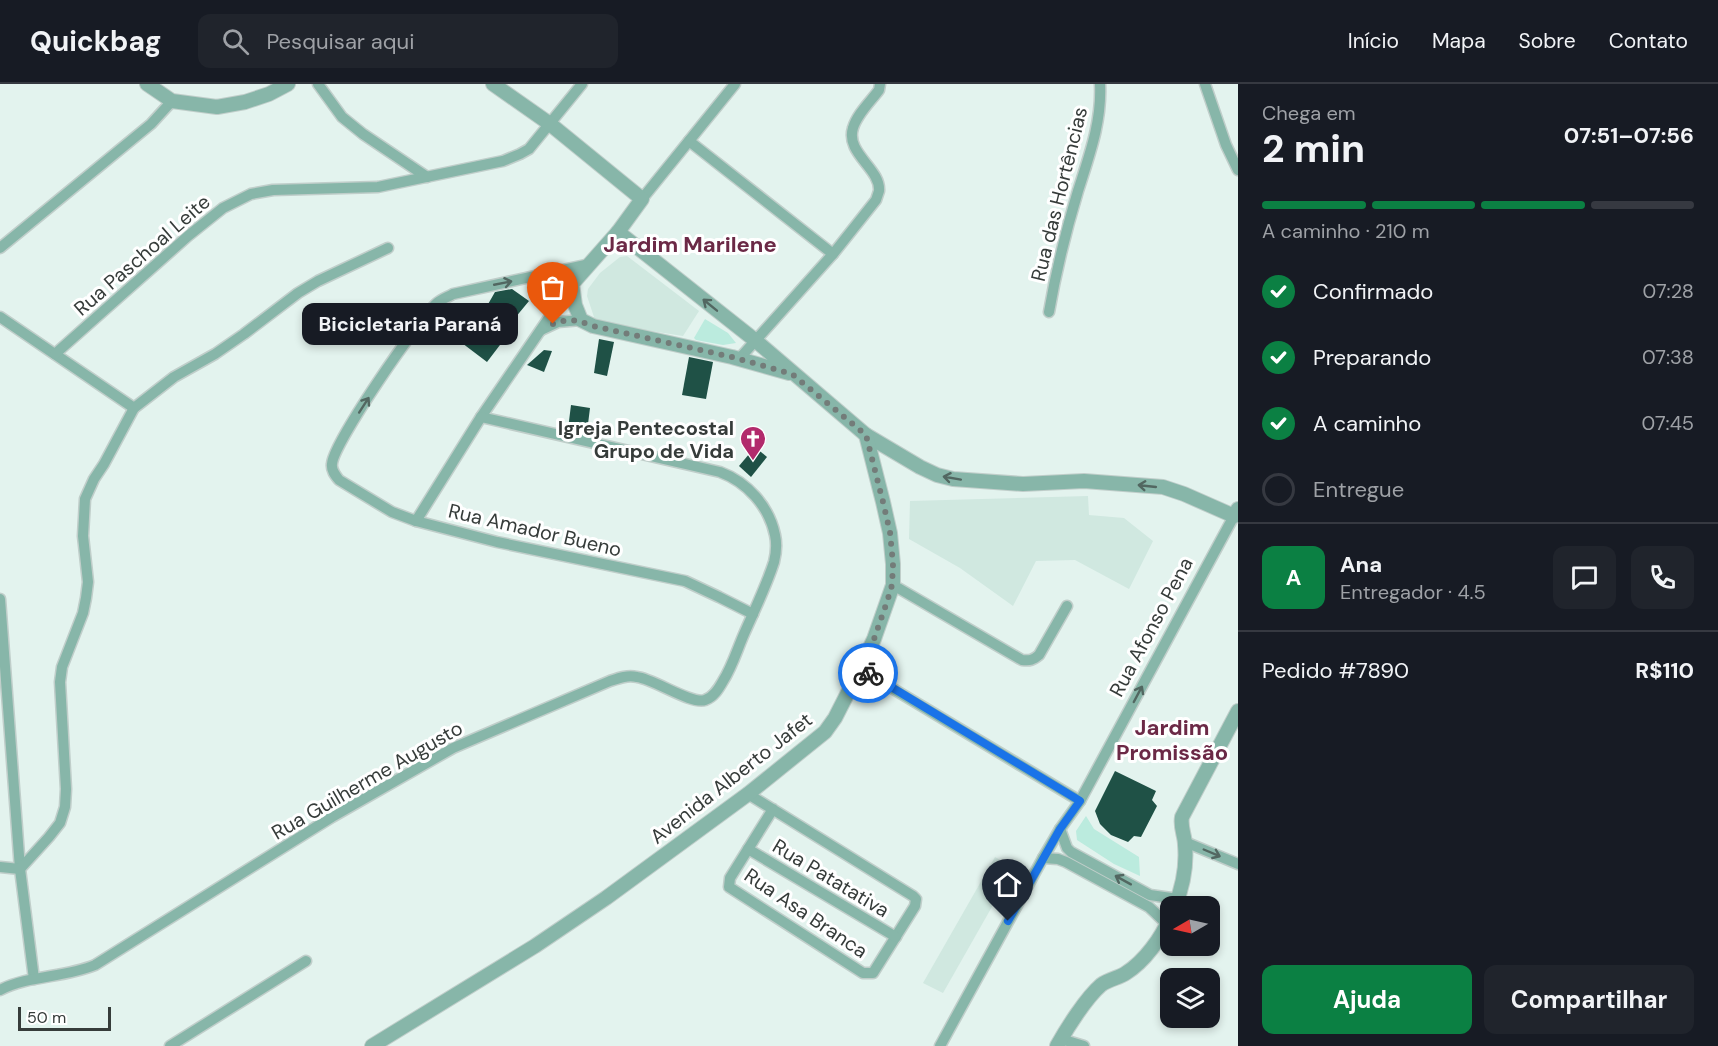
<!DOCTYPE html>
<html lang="pt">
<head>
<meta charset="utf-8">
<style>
	:root { --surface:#171b24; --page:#20242c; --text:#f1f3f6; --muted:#9ea1a6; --line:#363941; --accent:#0b8043 }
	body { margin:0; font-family:"DM Sans",sans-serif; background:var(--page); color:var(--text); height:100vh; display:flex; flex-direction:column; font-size:22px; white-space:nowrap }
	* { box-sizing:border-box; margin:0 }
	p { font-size:20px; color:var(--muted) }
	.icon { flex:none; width:33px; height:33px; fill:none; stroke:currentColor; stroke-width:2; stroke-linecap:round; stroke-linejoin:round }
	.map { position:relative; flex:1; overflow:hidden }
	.drawer { display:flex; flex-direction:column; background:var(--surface); width:480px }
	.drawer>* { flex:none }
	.needle { width:39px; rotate:261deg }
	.fabs { position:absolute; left:1160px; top:812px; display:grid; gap:12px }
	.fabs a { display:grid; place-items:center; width:60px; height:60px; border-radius:12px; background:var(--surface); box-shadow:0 3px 9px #0003; font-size:30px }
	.scale { position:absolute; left:18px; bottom:15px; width:93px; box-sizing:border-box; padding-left:6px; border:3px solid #363c3a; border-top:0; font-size:16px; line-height:21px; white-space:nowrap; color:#363c3a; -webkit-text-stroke:4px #fff; paint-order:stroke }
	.pin { position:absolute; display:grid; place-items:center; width:51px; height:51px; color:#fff; margin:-62px -26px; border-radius:50% 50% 50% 0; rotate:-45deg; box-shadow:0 0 6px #0007 }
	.pin .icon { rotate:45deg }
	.courier { position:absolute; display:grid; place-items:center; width:60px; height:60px; margin:-30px; border:4px solid #1a73e8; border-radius:50%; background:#fff; color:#222; box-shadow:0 2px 8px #0007 }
	.bubble { position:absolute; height:42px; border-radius:12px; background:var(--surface); box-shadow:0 3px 9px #0003; font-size:20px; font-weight:700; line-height:42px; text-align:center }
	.head em { font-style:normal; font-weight:700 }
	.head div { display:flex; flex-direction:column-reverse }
	.head { display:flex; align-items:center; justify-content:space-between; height:102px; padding:0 24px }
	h1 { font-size:39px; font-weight:700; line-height:45px }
	.bar { display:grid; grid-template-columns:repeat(4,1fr); gap:9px 6px; align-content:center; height:72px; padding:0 24px }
	.bar i { height:8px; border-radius:4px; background:var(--line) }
	.bar .active { background:var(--accent) }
	.bar p { grid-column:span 4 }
	.line { display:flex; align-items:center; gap:15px; padding:0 24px; border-top:2px solid var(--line) }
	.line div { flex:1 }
	.round { display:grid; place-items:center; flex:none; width:63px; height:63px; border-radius:12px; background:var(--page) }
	ol { padding:0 24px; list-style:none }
	li { display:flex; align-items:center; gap:18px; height:66px }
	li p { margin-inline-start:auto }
	li .icon { padding:6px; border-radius:50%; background:var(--accent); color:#fff; stroke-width:4 }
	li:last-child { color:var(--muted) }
	li i { width:33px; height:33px; border:3px solid var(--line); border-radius:50% }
	.button { display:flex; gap:12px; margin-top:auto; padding:12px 24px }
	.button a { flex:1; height:69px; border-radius:12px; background:var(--accent); color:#fff; font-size:24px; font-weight:700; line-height:69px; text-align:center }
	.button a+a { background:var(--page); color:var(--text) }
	header { display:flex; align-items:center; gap:36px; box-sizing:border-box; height:84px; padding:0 30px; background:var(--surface); border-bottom:2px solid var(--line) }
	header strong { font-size:28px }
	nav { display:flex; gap:33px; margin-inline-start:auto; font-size:21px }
	.search { width:420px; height:54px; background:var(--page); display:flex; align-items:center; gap:15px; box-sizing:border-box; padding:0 21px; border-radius:12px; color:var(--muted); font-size:22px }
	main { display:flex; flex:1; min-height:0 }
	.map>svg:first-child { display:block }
	.built { fill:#d0e8e0 }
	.green { fill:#bbebde }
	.building { fill:#1f5146 }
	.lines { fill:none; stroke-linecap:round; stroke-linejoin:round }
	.minor-casing { stroke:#c0ceca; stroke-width:13 }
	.tertiary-casing { stroke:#c0ceca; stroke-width:16 }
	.minor { stroke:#87b6a9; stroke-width:10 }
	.tertiary { stroke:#87b6a9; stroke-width:14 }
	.oneway { stroke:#526761 }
	.done { stroke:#737c79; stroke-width:6; stroke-dasharray:0 10.8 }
	.route { stroke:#1a73e8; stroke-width:8 }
	.labels { text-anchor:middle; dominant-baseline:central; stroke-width:6; stroke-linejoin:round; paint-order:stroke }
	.street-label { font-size:20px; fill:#363c3a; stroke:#fff }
	.poi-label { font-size:20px; font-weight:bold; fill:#363c3a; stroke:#fff; text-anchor:end }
	.quarter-label { font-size:22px; font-weight:bold; fill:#6b2946; stroke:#fff }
</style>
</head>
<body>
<header>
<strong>Quickbag</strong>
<div class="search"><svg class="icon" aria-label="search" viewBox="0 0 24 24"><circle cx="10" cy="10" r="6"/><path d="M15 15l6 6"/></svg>Pesquisar aqui</div>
<nav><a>Início</a><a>Mapa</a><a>Sobre</a><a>Contato</a></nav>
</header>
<main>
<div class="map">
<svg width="1238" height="962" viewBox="0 0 1238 962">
	<rect width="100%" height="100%" fill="#e3f3ee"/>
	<g class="built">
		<path d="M627 172 699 227 683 252 607 240 595 236 587 212 588 205 600 189 620 173Z"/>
		<path d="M1088 412 1089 431 1124 434 1153 457 1129 505 1075 476 1036 477 1013 522 960 484 909 455 910 417Z"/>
		<path d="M995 773 1014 784 943 909 923 899Z"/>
	</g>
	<g class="green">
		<path d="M705 235 728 249 736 259 723 261 696 256 694 254Z"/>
		<path d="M1086 732 1094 745 1139 773 1140 792 1114 780 1077 756 1076 747Z"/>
	</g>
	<g class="building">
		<path d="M512 205 529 217 510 240 516 245 505 259 503 257 487 278 458 256 470 240 475 243 495 208Z"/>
		<path d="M599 255 614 258 607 292 594 289Z"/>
		<path d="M544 266 552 267 544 288 527 281Z"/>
		<path d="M689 273 713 278 706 315 682 311Z"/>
		<path d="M571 321 590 324 587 348 568 345Z"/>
		<path d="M755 363 767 373 751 393 739 382Z"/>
		<path d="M1115 687 1156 707 1152 716 1157 722 1141 753 1134 752 1128 758 1111 751 1100 740 1095 727Z"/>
	</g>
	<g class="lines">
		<defs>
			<g id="minor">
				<path d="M318 0 342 33 363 50 427 93"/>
				<path d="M1205 0 1226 61 1238 86"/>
				<path d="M689 57 833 170"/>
				<path d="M642 115 735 0"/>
				<path d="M0 164 151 40 172 17"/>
				<path d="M590 180 453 210C448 213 442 215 437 219 419 235 333 359 332 380 331 386 335 391 339 396L392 428 416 437 497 458 685 497 719 513 753 530"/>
				<path d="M1049 228C1056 187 1066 147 1078 107 1089 72 1102 38 1100 0"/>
				<path d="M0 233 134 324"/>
				<path d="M541 246 558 238 581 236"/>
				<path d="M55 270 188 152 223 124 251 110 273 106 378 103 503 77 520 70 529 65 582 0"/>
				<path d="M739 275 833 170 876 116C877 113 878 110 879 107 881 85 845 69 853 44 857 30 871 17 879 6L880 0"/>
				<path d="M416 437 481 333 572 200"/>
				<path d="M893 501 1022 576C1030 577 1033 576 1039 571L1067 522"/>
				<path d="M0 515 20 785 34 895"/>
				<path d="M860 585 1080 717"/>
				<path d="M748 710 913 812 916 815 915 822 873 889H863L729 803 730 794 773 725"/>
				<path d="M1060 745 1067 764 1071 768 1150 811 1178 815"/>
				<path d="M1185 758 1238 780"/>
				<path d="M748 765 896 853"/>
				<path d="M1043 774 1058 775 1066 778 1149 823 1167 840"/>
				<path d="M0 783 20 785 49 753 60 739 65 723 66 705 60 598 62 583 83 529 86 514 88 498 83 452 85 415 94 395 104 380 134 324 174 293 215 270 244 250 298 209 318 197 388 164"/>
				<path d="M0 906C29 891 64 894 95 881L332 733 453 664 610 597C619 594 627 591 637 593 654 595 692 621 705 616 714 613 719 604 723 597 732 583 737 566 744 550 754 527 766 503 774 478 776 470 777 460 775 451 769 422 747 398 720 388L481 333"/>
				<path d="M1061 955 1084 962"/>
				<path d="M170 962 306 877"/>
				<path d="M940 962 1043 774 1060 745 1080 717 1234 432"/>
			</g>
			<g id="tertiary">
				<path d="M147 0 172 17 217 23 245 18 269 10 288 0"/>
				<path d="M493 0 550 40 642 115 618 148 572 200 575 221 581 236 593 242 732 273 789 289"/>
				<path d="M618 148 756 257 866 351 920 383 937 391 953 395 1023 400 1084 397 1163 403 1184 410 1234 432 1238 425"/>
				<path d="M1175 822C1183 802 1187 783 1185 761 1185 751 1180 744 1182 733L1238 627"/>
				<path d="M372 962 535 862 606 814 748 710 825 648 835 634 860 585 874 555 893 501V480L890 449 883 418 866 351"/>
				<path d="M1057 962C1067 944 1086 914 1101 901 1109 895 1119 894 1126 889 1145 877 1161 854 1170 834"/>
			</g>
		</defs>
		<use href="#minor" class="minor-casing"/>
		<use href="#tertiary" class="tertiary-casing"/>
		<use href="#minor" class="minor"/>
		<use href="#tertiary" class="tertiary"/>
	</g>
	<defs><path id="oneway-shaft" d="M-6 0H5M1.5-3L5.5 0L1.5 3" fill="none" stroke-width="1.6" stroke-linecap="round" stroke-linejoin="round" transform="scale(1.5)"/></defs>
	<g class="oneway">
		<use href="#oneway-shaft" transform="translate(503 199) rotate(-11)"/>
		<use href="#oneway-shaft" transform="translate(710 221) rotate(-141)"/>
		<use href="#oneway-shaft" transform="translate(364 321) rotate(-57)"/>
		<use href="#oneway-shaft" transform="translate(952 394) rotate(-170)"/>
		<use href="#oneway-shaft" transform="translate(1147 402) rotate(-174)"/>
		<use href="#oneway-shaft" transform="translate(1138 610) rotate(-62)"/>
		<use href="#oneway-shaft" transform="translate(1212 769) rotate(23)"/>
		<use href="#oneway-shaft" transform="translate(1123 796) rotate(-151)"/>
	</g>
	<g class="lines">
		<path class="done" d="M553 240C569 234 578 236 593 242L732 273 792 290 866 351 883 418 890 448 893 480 892 501 887 518 874 555 860 585 868 589"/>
		<path class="route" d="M868 589 1080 717 1060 745 1008 837"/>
	</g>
	<defs>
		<symbol id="church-pin" viewBox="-11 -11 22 30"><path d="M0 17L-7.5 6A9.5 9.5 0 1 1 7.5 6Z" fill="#b22a6c" stroke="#fff"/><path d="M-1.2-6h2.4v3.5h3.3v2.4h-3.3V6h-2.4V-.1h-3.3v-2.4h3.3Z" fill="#fff"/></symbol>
	</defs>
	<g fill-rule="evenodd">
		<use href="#church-pin" x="738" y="340" width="30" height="40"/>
	</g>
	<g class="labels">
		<g class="street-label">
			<text transform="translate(1059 110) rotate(-76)">Rua das Hortências</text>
			<text transform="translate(142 171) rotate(-41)">Rua Paschoal Leite</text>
			<text transform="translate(535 446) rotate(13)">Rua Amador Bueno</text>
			<text transform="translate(1151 543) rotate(-62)">Rua Afonso Pena</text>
			<text transform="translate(731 694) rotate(-38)">Avenida Alberto Jafet</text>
			<text transform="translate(367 696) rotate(-30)">Rua Guilherme Augusto</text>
			<text transform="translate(831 794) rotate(31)">Rua Patatativa</text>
			<text transform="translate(806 829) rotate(34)">Rua Asa Branca</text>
		</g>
		<g class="poi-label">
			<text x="734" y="344">Igreja Pentecostal<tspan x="734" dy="23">Grupo de Vida</tspan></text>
		</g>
		<g class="quarter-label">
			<text x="690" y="160">Jardim Marilene</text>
			<text x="1172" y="643">Jardim<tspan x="1172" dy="25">Promissão</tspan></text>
		</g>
	</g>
</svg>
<div class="fabs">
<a><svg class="needle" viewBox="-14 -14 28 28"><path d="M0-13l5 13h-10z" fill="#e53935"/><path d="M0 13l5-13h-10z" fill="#9ea1a6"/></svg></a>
<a><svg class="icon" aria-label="layers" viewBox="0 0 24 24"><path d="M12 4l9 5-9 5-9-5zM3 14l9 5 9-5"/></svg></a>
</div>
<div class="scale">50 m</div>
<div class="pin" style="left:553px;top:240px;background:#ea580c"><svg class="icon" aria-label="bag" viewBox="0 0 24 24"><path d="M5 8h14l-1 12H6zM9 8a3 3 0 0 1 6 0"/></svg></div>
<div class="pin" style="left:1008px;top:837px;background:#1f2937"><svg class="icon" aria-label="home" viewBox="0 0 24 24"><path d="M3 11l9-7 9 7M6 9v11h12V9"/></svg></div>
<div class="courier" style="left:868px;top:589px"><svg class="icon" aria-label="bike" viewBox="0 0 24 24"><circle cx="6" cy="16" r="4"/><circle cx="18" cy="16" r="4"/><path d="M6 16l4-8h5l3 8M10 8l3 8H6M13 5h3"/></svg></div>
<div class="bubble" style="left:302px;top:219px;width:216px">Bicicletaria Paraná</div>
</div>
<section class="drawer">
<div class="head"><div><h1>2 min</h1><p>Chega em</p></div><em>07:51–07:56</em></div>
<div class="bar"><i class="active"></i><i class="active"></i><i class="active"></i><i></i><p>A caminho · 210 m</p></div>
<ol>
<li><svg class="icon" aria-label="check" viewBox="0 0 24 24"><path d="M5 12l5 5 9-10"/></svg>Confirmado<p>07:28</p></li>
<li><svg class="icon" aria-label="check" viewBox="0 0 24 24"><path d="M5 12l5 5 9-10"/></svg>Preparando<p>07:38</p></li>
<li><svg class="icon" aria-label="check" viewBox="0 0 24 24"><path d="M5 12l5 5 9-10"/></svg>A caminho<p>07:45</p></li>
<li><i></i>Entregue</li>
</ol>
<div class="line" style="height:108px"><b class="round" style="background:var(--accent);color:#fff">A</b><div><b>Ana</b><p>Entregador · 4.5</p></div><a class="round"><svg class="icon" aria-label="chat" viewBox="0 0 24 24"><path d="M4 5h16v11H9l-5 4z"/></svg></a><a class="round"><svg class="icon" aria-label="phone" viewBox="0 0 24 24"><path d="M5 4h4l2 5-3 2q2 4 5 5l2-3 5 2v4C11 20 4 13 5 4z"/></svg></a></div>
<div class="line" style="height:78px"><div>Pedido #7890</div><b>R$110</b></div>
<div class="button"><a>Ajuda</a><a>Compartilhar</a></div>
</section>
</main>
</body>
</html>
